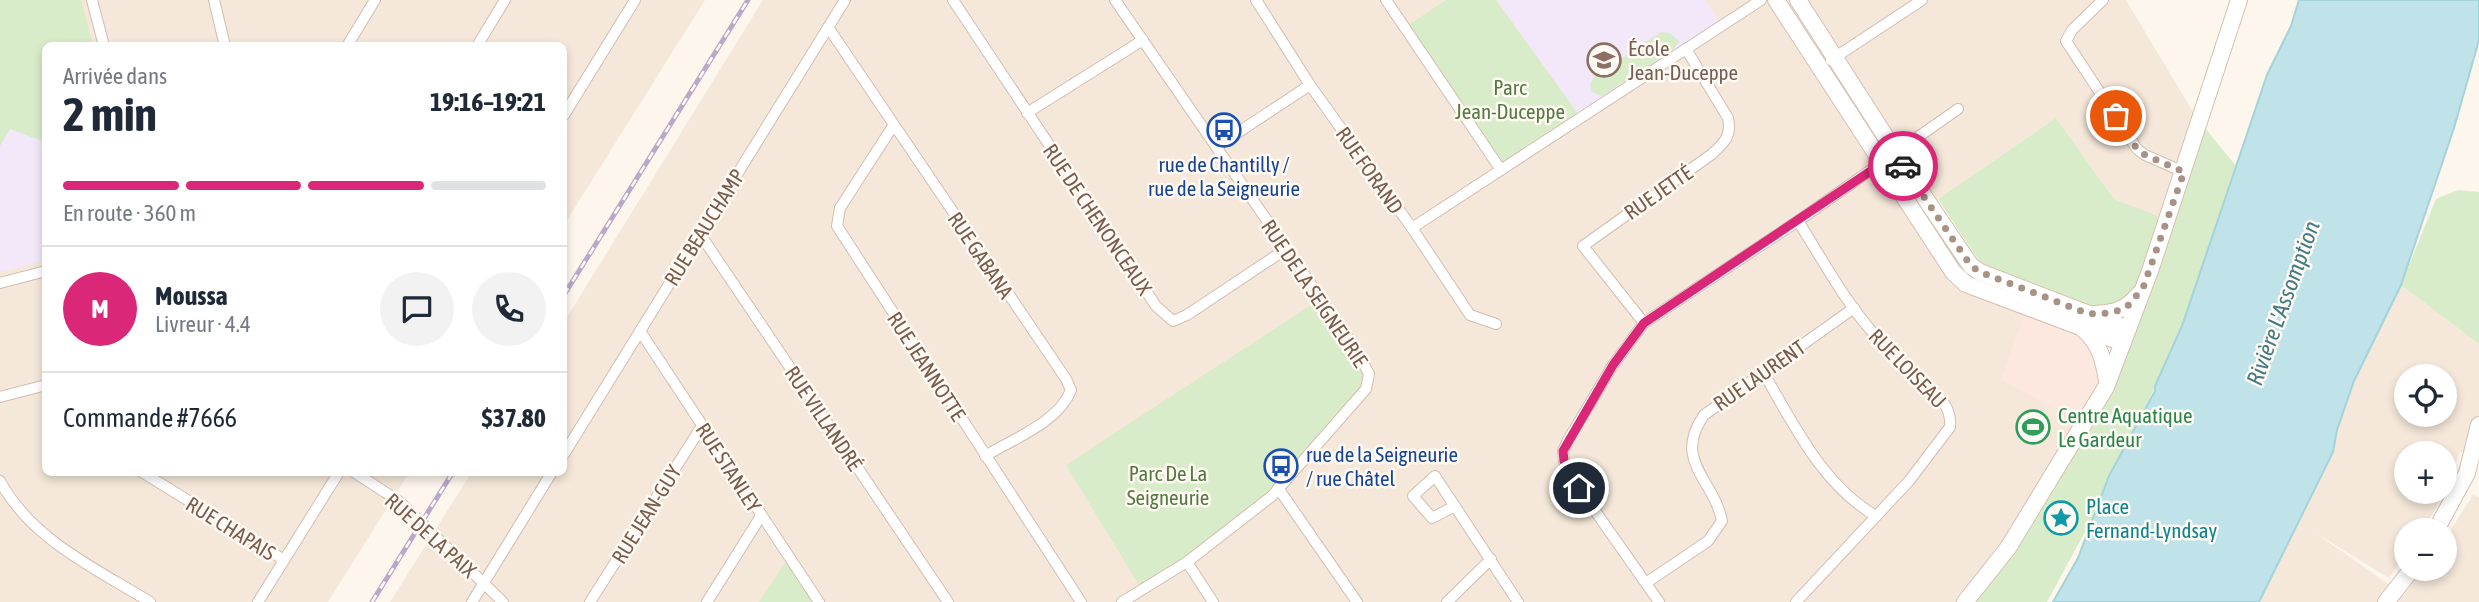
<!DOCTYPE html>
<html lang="fr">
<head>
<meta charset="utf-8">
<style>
	:root { --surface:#fff; --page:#f2f2f3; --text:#1f2937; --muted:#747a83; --line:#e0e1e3; --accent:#db2777 }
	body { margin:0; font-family:"Asap Condensed",sans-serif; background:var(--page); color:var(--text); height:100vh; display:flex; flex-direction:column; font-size:26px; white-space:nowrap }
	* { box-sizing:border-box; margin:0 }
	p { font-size:23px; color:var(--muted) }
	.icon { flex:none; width:38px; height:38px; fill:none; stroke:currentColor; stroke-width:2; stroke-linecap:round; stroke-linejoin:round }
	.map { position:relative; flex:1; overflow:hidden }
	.details { position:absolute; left:42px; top:42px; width:525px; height:434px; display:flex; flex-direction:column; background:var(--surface); border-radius:10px; box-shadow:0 4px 10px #0003 }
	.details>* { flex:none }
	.buttons { position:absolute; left:2394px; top:364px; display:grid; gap:14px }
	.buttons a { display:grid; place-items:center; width:63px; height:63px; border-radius:50%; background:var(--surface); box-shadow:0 4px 10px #0003; font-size:35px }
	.pin { position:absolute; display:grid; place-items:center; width:60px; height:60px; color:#fff; margin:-30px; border:4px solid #fff; border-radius:50%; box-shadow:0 2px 7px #0007 }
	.courier { position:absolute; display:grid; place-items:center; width:70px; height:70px; margin:-35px; border:5px solid #db2777; border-radius:50%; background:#fff; color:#222; box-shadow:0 2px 9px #0007 }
	.overview em { font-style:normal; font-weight:700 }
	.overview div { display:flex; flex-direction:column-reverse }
	.overview { display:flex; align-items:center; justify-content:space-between; height:119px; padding:0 21px }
	h1 { font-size:46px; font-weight:700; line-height:52px }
	.bar { display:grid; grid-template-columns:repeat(4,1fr); gap:10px 7px; align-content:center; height:84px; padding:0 21px }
	.bar i { height:9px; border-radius:5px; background:var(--line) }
	.bar .current { background:var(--accent) }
	.bar p { grid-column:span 4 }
	.line { display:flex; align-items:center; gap:18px; padding:0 21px; border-top:2px solid var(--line) }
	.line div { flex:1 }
	.round { display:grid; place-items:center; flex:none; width:74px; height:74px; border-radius:37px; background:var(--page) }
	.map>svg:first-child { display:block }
	.residential { fill:#f5e8da; fill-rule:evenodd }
	.commercial { fill:#fde8e0 }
	.education { fill:#f3e8fa }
	.green { fill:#d8ecc9 }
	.water { fill:#bfe3e8; stroke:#a5d3da; stroke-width:2 }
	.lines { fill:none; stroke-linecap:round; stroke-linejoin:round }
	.street-casing { stroke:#d1beb0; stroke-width:12 }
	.secondary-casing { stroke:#d6c0b0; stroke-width:18 }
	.street { stroke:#fff; stroke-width:10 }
	.secondary { stroke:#fff; stroke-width:16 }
	.rail-casing { stroke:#b9a8c9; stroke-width:5 }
	.rail { stroke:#fffaf3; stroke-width:2.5; stroke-dasharray:8; stroke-linecap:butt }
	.done { stroke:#a89285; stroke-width:7; stroke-dasharray:0 12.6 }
	.route { stroke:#db2777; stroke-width:9 }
	.labels { text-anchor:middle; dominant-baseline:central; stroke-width:5; stroke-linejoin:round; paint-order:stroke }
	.education-label { font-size:21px; fill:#785e54; stroke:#fffaf3; text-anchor:start }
	.park-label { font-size:21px; fill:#537a41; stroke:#fffaf3 }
	.transit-label { font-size:21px; fill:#164399; stroke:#fffaf3 }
	.street-label { font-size:21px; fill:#7a5c4d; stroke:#fffaf3 }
	.leisure-label { font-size:21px; fill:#27864d; stroke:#fffaf3; text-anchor:start }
	.culture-label { font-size:21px; fill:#0d838f; stroke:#fffaf3; text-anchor:start }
	.water-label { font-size:23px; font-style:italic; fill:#437c86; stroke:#fffaf3 }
</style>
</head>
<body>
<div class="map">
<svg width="2479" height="602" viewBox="0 0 2479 602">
	<rect width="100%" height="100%" fill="#fdf6ec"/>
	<g class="residential">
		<path d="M0 0H705L564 225V46H46V472L409 473 328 602H0Z"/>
		<path d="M763 0H2126L2196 117 2161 217 2114 199 2056 118 1938 199 1967 285 2026 310 2084 425 1964 602H819L789 558 759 602H390L471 473 564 472V322Z"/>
		<path d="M2401 285 2479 344V458L2460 452 2445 489V453H2406V492H2443L2435 510 2422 530H2406V553L2389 578 2317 534 2404 595 2424 569H2445V539L2473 495 2479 497V602H2259L2333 452 2337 430 2354 381ZM2406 376H2445V415H2406Z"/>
	</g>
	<path class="commercial" d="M2026 310 2080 333 2098 361 2099 381 2084 425 2001 379Z"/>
	<g class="education">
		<path d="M1497 0H1705L1722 25 1581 118Z"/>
		<path d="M45 112V260L0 272V124Z"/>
	</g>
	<g class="green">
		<path d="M0 0H81L93 45 46 46 45 142 10 129 0 146Z"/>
		<path d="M1446 0H1496L1581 118 1501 170 1405 27Z"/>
		<path d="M1661 32 1670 33 1679 41 1673 50 1602 96 1592 92 1590 85 1594 77Z"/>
		<path d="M2196 117 2236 166 2182 326 2101 508 2087 528 2047 602H1965L2106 387 2143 278 2121 302 2087 308 1981 264 1938 199 2056 118 2114 199 2161 217Z"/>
		<path d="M2458 190 2479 192V344L2401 285 2436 199Z"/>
		<path d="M1320 299 1358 352 1368 384 1269 498 1142 590 1066 465Z"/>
		<path d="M789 557 819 602H759Z"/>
	</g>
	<path class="water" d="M2299 0H2479V40L2454 128 2401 285 2354 381 2337 430 2333 452 2259 602H2053L2078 558 2109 476 2155 391V386L2182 326 2267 75 2291 26Z"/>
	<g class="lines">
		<defs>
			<g id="street">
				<path d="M92 0 104 46"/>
				<path d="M214 0 225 46"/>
				<path d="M953 0 1156 306 1173 321 1187 315 1286 249"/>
				<path d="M1115 0 1357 351 1369 374 1366 389 1272 496 1187 562 1122 602"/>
				<path d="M1256 0 1310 85 1412 228 1470 315 1496 324"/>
				<path d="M1386 0 1501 170"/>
				<path d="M2103 0 2072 30 2066 41 2137 149 2145 155 2184 172"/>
				<path d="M828 27 1066 379 1071 390C1059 422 1013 439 985 456"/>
				<path d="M347 46 375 0"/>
				<path d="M477 46 505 0"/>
				<path d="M1831 60 1922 0"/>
				<path d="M1027 113 1143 40"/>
				<path d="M564 115 635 0"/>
				<path d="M893 126 840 208 837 226 1081 602"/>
				<path d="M1216 147 1310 85"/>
				<path d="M1412 228 1761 0"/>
				<path d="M700 234 948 602"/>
				<path d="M0 283 46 271"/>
				<path d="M1644 323 1583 246 1712 154C1724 143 1732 136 1728 118L1686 49"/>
				<path d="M640 331 819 602"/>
				<path d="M1763 372C1793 423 1822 485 1876 516"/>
				<path d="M0 397 46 385"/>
				<path d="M564 454 845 0"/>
				<path d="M142 472 284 560"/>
				<path d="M354 472 400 502 503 602"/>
				<path d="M0 481C32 540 95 568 150 602"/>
				<path d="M1278 488 1357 602"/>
				<path d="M1455 506 1432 518 1413 496 1435 476 1518 602"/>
				<path d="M1187 562 1213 602"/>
				<path d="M1646 583 1708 541 1722 521C1714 479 1672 461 1704 415L1854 308"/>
				<path d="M258 602 339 472"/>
				<path d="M472 602 552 472"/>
				<path d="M590 602 702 426"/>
				<path d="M707 602 761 516"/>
				<path d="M1447 602 1491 559"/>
				<path d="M1659 602 1579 488 1564 461 1563 451 1568 440 1613 365 1644 323 1798 221 1958 109"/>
				<path d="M1796 602 1909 481 1950 427C1952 404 1936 394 1920 380 1904 365 1888 350 1874 334 1844 300 1822 259 1798 221"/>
			</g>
			<g id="secondary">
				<path d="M1776 0 1953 272 1966 284 2123 343"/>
				<path d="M1798 0 1921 192 1971 266 1980 272 2128 329"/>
				<path d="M2095 314C2114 313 2126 310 2139 294"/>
				<path d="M2084 330C2100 344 2104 361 2107 381"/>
				<path d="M2436 530 2467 473 2479 425"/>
				<path d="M1965 602 2008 548 2106 387 2150 271 2239 0"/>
				<path d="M2386 602 2412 569"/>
			</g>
		</defs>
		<use href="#street" class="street-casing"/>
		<use href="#secondary" class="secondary-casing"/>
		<use href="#street" class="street"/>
		<use href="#secondary" class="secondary"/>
		<defs>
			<g id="rail">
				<path d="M564 295 748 0"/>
				<path d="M372 602 453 472"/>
			</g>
		</defs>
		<use href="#rail" class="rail-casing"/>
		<use href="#rail" class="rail"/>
	</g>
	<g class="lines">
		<path class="done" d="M1903 166 1971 266 1980 272 2089 314 2110 313 2126 308 2143 288 2184 172 2145 155 2137 149 2116 116"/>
		<path class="route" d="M1579 488 1564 461 1563 451 1613 365 1644 323 1896 154 1903 166"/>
	</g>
	<defs>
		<symbol id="school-ring" viewBox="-11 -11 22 22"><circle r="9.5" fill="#fffaf3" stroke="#8d6e63" stroke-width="1.5"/><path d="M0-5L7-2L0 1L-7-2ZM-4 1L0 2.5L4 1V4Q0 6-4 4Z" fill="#8d6e63"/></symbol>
		<symbol id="bus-ring" viewBox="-11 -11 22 22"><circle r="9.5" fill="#fffaf3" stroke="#1a4fb4" stroke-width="1.5"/><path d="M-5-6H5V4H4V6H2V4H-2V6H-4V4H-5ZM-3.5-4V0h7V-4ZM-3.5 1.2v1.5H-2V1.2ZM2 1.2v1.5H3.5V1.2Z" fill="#1a4fb4"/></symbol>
		<symbol id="stadium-ring" viewBox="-11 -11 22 22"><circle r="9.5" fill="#fffaf3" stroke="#2e9e5b" stroke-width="1.5"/><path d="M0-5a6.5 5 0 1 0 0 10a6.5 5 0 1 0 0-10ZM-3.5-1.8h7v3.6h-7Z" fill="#2e9e5b"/></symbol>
		<symbol id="sight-ring" viewBox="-11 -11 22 22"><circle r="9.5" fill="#fffaf3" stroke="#0f9aa8" stroke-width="1.5"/><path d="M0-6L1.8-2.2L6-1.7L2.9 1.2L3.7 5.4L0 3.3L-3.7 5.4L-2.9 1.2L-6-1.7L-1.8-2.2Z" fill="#0f9aa8"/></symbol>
	</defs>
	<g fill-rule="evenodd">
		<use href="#school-ring" x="1585" y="41" width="38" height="38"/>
		<use href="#bus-ring" x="1205" y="111" width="38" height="38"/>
		<use href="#stadium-ring" x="2014" y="408" width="38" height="38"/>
		<use href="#bus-ring" x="1262" y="447" width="38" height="38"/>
		<use href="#sight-ring" x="2042" y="499" width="38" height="38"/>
	</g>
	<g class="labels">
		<g class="education-label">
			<text x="1628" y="48">École<tspan x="1628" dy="24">Jean-Duceppe</tspan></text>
		</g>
		<g class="park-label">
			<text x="1510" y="87">Parc<tspan x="1510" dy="24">Jean-Duceppe</tspan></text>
			<text x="1168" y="473">Parc De La<tspan x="1168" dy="24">Seigneurie</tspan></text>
		</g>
		<g class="transit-label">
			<text x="1224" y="164">rue de Chantilly /<tspan x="1224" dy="24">rue de la Seigneurie</tspan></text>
			<text x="1306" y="454" text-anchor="start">rue de la Seigneurie<tspan x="1306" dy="24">/ rue Châtel</tspan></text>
		</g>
		<g class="street-label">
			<text transform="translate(1370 170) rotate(55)">RUE FORAND</text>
			<text transform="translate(1658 192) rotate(-35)">RUE JETTÉ</text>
			<text transform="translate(1098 219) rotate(56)">RUE DE CHENONCEAUX</text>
			<text transform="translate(704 227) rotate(-58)">RUE BEAUCHAMP</text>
			<text transform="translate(981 255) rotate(56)">RUE GABANA</text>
			<text transform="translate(1315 293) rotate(56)">RUE DE LA SEIGNEURIE</text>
			<text transform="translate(927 366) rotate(57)">RUE JEANNOTTE</text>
			<text transform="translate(1908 368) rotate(46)">RUE LOISEAU</text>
			<text transform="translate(1759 375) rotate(-35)">RUE LAURENT</text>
			<text transform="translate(824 418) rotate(56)">RUE VILLANDRÉ</text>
			<text transform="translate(729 467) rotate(57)">RUE STANLEY</text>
			<text transform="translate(646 514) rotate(-58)">RUE JEAN-GUY</text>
			<text transform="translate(231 528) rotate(32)">RUE CHAPAIS</text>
			<text transform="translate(431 535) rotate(42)">RUE DE LA PAIX</text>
		</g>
		<g class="leisure-label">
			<text x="2058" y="415">Centre Aquatique<tspan x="2058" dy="24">Le Gardeur</tspan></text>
		</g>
		<g class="culture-label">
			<text x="2086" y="506">Place<tspan x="2086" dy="24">Fernand-Lyndsay</tspan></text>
		</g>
		<g class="water-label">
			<text transform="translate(2283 303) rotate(-70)">Rivière L'Assomption</text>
		</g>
	</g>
</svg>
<div class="buttons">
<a><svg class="icon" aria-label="locate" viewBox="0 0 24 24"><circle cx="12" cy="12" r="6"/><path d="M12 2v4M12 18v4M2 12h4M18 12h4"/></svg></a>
<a>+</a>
<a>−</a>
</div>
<div class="pin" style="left:2116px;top:116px;background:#ea580c"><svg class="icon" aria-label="bag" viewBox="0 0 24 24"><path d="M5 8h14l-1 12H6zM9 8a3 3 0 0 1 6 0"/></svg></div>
<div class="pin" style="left:1579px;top:488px;background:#1f2937"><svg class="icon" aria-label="home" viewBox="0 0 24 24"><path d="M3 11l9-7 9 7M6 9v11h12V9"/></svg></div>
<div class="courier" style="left:1903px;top:166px"><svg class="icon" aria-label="car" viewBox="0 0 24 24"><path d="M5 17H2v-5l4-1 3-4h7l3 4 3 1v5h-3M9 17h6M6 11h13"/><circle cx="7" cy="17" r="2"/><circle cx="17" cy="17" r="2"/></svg></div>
<section class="details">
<div class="overview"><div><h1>2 min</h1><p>Arrivée dans</p></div><em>19:16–19:21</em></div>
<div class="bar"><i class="current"></i><i class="current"></i><i class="current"></i><i></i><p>En route · 360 m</p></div>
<div class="line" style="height:126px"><b class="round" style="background:var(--accent);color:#fff">M</b><div><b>Moussa</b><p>Livreur · 4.4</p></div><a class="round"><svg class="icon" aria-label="chat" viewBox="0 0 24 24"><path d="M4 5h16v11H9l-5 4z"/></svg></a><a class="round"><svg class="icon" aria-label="phone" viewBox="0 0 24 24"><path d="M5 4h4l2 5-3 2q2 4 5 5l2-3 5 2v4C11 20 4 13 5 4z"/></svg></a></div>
<div class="line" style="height:91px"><div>Commande #7666</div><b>$37.80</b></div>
</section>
</div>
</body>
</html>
